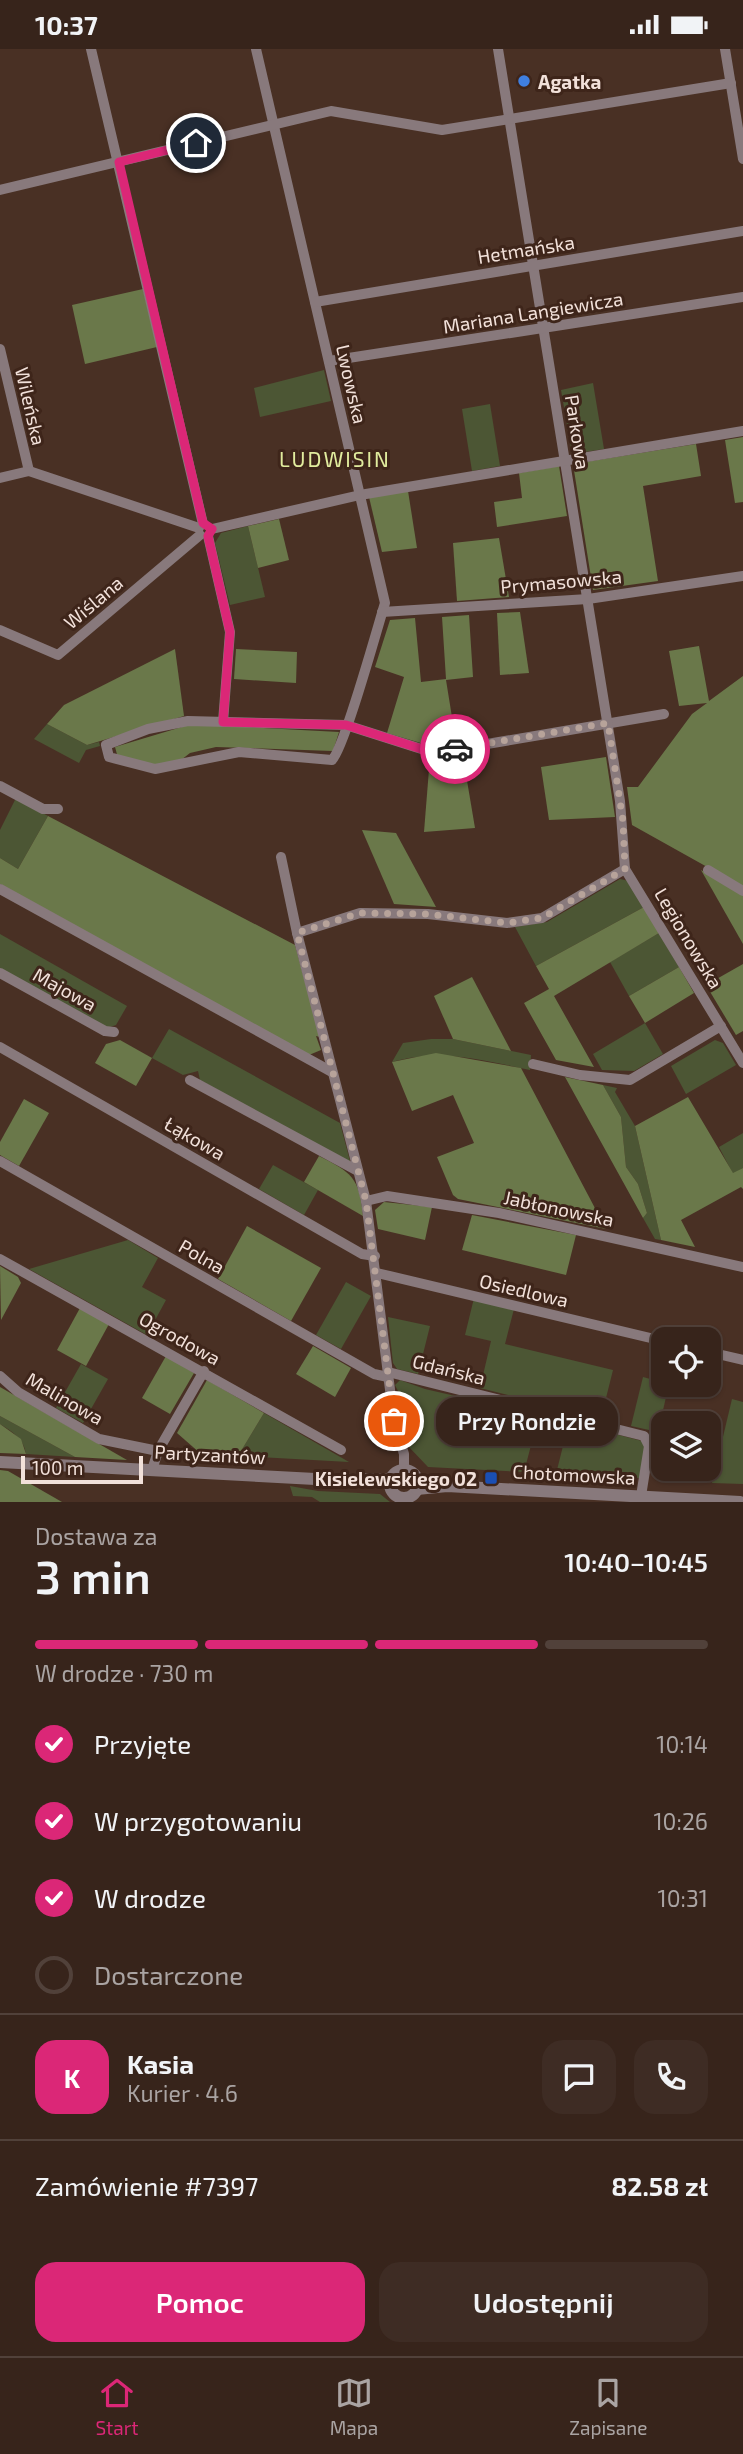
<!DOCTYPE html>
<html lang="pl">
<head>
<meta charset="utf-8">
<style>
	:root { --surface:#37241b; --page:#3e2c24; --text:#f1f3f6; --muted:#aaa4a3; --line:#51413a; --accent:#db2777 }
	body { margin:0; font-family:"Exo 2",sans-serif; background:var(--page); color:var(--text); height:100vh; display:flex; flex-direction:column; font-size:26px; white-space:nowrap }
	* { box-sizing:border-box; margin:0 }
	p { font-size:23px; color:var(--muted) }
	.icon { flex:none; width:38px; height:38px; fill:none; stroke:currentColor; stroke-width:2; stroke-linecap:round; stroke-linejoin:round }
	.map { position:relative; height:1453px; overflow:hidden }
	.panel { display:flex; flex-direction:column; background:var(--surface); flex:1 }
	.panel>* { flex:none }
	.fabs { position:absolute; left:651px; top:1278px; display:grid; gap:14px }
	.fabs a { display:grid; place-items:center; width:70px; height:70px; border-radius:14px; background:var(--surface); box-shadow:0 2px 5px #0004,0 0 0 2px var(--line); font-size:35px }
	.scale { position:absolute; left:21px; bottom:18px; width:122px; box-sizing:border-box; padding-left:7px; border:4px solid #f2e1da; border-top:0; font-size:19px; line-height:24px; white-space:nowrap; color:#f2e1da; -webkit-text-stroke:5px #3e251a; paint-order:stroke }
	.pin { position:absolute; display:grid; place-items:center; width:60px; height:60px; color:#fff; margin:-30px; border:4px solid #fff; border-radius:50%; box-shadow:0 2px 7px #0007 }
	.courier { position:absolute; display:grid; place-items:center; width:70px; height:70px; margin:-35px; border:5px solid #db2777; border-radius:50%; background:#fff; color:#222; box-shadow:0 2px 9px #0007 }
	.bubble { position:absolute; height:49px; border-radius:21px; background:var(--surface); box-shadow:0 2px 5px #0004,0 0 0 2px var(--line); font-size:23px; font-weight:600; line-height:49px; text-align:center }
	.summary em { font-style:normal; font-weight:600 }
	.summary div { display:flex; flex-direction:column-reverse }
	.summary { display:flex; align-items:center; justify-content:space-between; height:119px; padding:0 35px }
	h1 { font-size:46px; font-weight:600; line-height:52px }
	.bar { display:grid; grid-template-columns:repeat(4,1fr); gap:10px 7px; align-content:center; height:84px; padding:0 35px }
	.bar i { height:9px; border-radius:5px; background:var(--line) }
	.bar .current { background:var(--accent) }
	.bar p { grid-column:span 4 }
	.line { display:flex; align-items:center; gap:18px; padding:0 35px; border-top:2px solid var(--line) }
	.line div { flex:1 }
	.round { display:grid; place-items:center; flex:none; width:74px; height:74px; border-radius:21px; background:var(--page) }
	ol { padding:0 35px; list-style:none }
	li { display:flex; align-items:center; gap:21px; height:77px }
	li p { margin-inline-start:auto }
	li .icon { padding:7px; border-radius:50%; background:var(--accent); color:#fff; stroke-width:4 }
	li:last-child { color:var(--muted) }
	li i { width:38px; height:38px; border:4px solid var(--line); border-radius:50% }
	.primary-button { display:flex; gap:14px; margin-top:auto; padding:14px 35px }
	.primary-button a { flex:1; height:80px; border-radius:21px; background:var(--accent); color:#fff; font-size:28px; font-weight:600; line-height:80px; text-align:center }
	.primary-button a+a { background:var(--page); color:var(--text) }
	.status { display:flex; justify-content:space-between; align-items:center; height:49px; padding:0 35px; background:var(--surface); direction:ltr }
	.status svg { height:19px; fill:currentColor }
	.menu { display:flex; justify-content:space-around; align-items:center; height:98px; border-top:2px solid var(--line); background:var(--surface); font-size:19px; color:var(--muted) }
	.menu a { display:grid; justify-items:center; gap:4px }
	.menu .current { color:var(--accent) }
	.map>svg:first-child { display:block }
	.green { fill:#4c5634 }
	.forest { fill:#6a784a }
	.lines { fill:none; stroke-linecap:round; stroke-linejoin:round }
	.minor { stroke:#88797c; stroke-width:10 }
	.tertiary { stroke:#88797c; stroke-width:12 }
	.done { stroke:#b7a39a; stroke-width:7; stroke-dasharray:0 12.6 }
	.route { stroke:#db2777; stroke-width:9 }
	.shop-dot { fill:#3f7fe0; stroke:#3e251a; stroke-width:2.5 }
	.transit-dot { fill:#1a4fb4; stroke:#3e251a; stroke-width:2.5 }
	.labels { text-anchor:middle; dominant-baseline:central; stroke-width:6; stroke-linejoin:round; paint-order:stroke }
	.poi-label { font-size:19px; font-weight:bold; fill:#f2e1da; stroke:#3e251a; text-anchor:start }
	.street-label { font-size:19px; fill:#f2e1da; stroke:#3e251a }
	.neighbourhood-label { font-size:21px; letter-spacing:2px; fill:#e1ec9e; stroke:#3e251a }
</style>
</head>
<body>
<div class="status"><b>10:37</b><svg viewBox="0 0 49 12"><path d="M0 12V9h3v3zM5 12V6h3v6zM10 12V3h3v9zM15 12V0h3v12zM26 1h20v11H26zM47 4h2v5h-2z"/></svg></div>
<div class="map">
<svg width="743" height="1453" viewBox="0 0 743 1453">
	<rect width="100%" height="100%" fill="#493024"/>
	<g class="green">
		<path d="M324 321 331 352 260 368 254 339Z"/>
		<path d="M593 334 604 400 572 405 561 341Z"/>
		<path d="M490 355 500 417 472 422 462 360Z"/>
		<path d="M248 477 265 548 230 556 215 494 221 484Z"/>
		<path d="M47 675 87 696 99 693 100 697 86 701 79 714 34 690Z"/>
		<path d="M16 749 48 767 18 820 0 809V781Z"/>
		<path d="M620 830 629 832 644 858 536 917 515 878 547 873Z"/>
		<path d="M659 884 679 918 629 947 610 913Z"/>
		<path d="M0 885 127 957 116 976 107 979 0 919Z"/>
		<path d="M645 974 663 1005 634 1022 602 1021 593 1005Z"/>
		<path d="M169 980 340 1074 350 1112 348 1114 200 1031 198 1022 183 1026 152 1009Z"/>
		<path d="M431 990H453L531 1006 530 1021C483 1011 439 999 392 1013L403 994Z"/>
		<path d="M715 991 723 994 736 1016 686 1045 671 1017Z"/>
		<path d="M603 1036 617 1039 615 1043 635 1077 661 1191 655 1190 643 1169 647 1164 638 1135 626 1118 621 1068Z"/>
		<path d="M743 1084V1119L733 1125 719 1098Z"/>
		<path d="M273 1116 318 1141 304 1166 259 1140Z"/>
		<path d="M128 1191 158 1209 142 1238 166 1251 147 1286 29 1220Z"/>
		<path d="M346 1233 371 1247 341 1300 316 1286Z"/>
		<path d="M474 1249 514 1260 505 1295 613 1321 601 1369 480 1339 491 1292 465 1286Z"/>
		<path d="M388 1268 430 1277 418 1325 397 1320 393 1314Z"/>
		<path d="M81 1315 108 1330 83 1374 56 1359Z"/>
		<path d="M643 1328 669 1335 658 1383 631 1377Z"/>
		<path d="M400 1331 425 1340 539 1366 524 1423 428 1418 408 1397 401 1348 395 1336Z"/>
		<path d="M732 1350 743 1353V1435L712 1434Z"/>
		<path d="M264 1364 349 1413 238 1407Z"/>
		<path d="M0 1367 75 1408 26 1405C24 1390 13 1383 0 1375Z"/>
		<path d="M569 1373 642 1392 645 1395 640 1429 556 1425Z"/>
		<path d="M290 1437 318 1442 380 1445 390 1453H320L312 1448 293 1447Z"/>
	</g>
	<g class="forest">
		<path d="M143 240 157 298 85 315 72 256Z"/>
		<path d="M743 388V453L735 454 725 391Z"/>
		<path d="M696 395 701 427 643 437 658 532 593 541 573 415Z"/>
		<path d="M559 417 567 467 497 478 494 453 522 449 519 424Z"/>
		<path d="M408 442 417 499 382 503 369 448Z"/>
		<path d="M279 470 289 511 258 519 248 477Z"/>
		<path d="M499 489 509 548 457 552 453 494Z"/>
		<path d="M520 563 529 624 500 626 497 564Z"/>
		<path d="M469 566 473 628 446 631 456 693 431 697 387 684 404 628 375 618 390 571 415 569 421 633 446 630 442 568Z"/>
		<path d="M699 597 709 652 743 627V838L632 776 627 738H638L692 665 707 654 679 657 669 602Z"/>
		<path d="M175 600 184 667 87 696 47 675 64 656Z"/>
		<path d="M236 600 297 603 296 634 234 630Z"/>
		<path d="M209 676 339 683 333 702 216 698 190 704 181 711 160 717 118 709 115 698 185 677Z"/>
		<path d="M462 702 475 779 424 783 430 708Z"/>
		<path d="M606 708 615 768 549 771 541 718Z"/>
		<path d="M48 767 295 896 320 988 316 987 321 1001 309 1006 0 835V809L18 820Z"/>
		<path d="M362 781 396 784 436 858 394 855Z"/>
		<path d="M701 821 743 845V895Z"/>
		<path d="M644 858 659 884 554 947 594 1018 556 1011 524 954 549 940 536 917Z"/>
		<path d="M743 915V982L736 986 706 936Z"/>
		<path d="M679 918 694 944 645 974 629 947Z"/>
		<path d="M472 928 511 1002 453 990 434 947Z"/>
		<path d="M120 991 152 1009 136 1037 95 1014 106 995Z"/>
		<path d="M436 1004 521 1019 606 1180 458 1150 453 1146 437 1108 474 1094 453 1046 412 1062 392 1013Z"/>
		<path d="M565 1028 603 1036 621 1068 626 1118 638 1135 647 1164 643 1169Z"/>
		<path d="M688 1048 733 1124 743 1119V1140L741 1138 681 1171 695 1198 661 1191 635 1077Z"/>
		<path d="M24 1050 49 1064 19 1117 0 1106V1093Z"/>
		<path d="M319 1107C352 1124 359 1128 363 1167L304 1133Z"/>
		<path d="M384 1153 432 1158 425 1191 378 1180 375 1161Z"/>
		<path d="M472 1166 576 1186 566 1226 462 1201Z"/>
		<path d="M247 1177 321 1219 291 1272 218 1230Z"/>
		<path d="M0 1217 18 1228 21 1234 1 1271Z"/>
		<path d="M80 1259 109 1275 86 1317 57 1301Z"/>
		<path d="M313 1297 351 1319 335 1348 296 1325Z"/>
		<path d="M166 1307 194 1324 170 1365 142 1349Z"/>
		<path d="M207 1331 264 1364 238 1407 201 1405 177 1384Z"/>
		<path d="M0 1338 127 1411 75 1408 0 1367Z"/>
		<path d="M0 1375 21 1390 26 1405 0 1404Z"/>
		<path d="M0 1421 8 1422 62 1453H0Z"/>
	</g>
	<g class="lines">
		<g class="minor">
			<path d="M91 0 203 475"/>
			<path d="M256 0 385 554C377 580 344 700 332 711L239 703 155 720 109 708 106 696 148 680 188 672 346 676 434 704 664 665"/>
			<path d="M498 0 620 752 625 820"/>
			<path d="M725 0 743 110"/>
			<path d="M0 141 331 62 442 81 731 34"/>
			<path d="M315 253 743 182"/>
			<path d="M0 300 29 422"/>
			<path d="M329 312 743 248"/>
			<path d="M0 429 29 422 199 479"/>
			<path d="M212 480 360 446 743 382"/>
			<path d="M208 487 230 583 223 673"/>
			<path d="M382 563 588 550 743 527"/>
			<path d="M0 581 58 606 200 486"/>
			<path d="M0 737 43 760H58"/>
			<path d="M281 808 297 884 366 1152 394 1372 404 1405V1421"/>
			<path d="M625 820 743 1014"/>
			<path d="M708 821 743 842"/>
			<path d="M0 840 332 1023"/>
			<path d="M297 884 360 864 428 865 507 874 542 869 625 820"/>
			<path d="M0 924 105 982 114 983"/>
			<path d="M0 998 362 1205 375 1207"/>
			<path d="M533 1015 580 1026 630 1031 721 977"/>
			<path d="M190 1031 358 1122"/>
			<path d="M0 1112 374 1325 388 1328"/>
			<path d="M366 1152 387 1147 499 1164 743 1218"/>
			<path d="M0 1210 341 1401"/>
			<path d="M377 1224 663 1292"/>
			<path d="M709 1303 743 1311"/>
			<path d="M388 1323 644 1387 649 1397 641 1447"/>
			<path d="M0 1327 18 1343 99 1390 158 1402"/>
			<path d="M152 1421 158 1402 204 1322"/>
			<path d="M404 1453V1449"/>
		</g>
		<g class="tertiary">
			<path d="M0 1413 334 1431 392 1430"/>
			<circle cx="404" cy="1435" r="14"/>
			<path d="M417 1440 447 1437 740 1453"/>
		</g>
	</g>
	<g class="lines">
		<path class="done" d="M394 1372 366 1152 297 884 360 864 428 865 507 874 542 869 625 820 623 772 608 674 455 700"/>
		<path class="route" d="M196 94 119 113 203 474 212 480 208 487 230 583 223 673 346 676 434 704 455 700"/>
	</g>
	<circle class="shop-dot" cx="524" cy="32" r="7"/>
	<rect class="transit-dot" x="484" y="1422" width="14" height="14" rx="3.5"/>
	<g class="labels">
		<g class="poi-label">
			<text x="538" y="32">Agatka</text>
			<text x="477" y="1429" text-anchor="end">Kisielewskiego 02</text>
		</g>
		<g class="street-label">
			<text transform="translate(526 200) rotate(-9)">Hetmańska</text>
			<text transform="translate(533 263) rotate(-9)">Mariana Langiewicza</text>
			<text transform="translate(352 335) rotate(77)">Lwowska</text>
			<text transform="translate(31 357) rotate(77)">Wileńska</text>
			<text transform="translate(578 383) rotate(81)">Parkowa</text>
			<text transform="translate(561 532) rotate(-5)">Prymasowska</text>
			<text transform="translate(93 553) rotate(-40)">Wiślana</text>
			<text transform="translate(689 889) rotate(59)">Legionowska</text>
			<text transform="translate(65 940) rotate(29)">Majowa</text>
			<text transform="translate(195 1089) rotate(30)">Łąkowa</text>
			<text transform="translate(559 1159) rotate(12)">Jabłonowska</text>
			<text transform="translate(202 1207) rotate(30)">Polna</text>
			<text transform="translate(524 1241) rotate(13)">Osiedlowa</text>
			<text transform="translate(180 1289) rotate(29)">Ogrodowa</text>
			<text transform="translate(449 1320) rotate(14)">Gdańska</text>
			<text transform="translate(65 1349) rotate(30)">Malinowa</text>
			<text transform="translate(210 1405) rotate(3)">Partyzantów</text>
			<text transform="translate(574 1425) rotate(3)">Chotomowska</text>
		</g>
		<g class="neighbourhood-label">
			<text x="335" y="409">LUDWISIN</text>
		</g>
	</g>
</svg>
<div class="fabs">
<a><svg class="icon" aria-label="locate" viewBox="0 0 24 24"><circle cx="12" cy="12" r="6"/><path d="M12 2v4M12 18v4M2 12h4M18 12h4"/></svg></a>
<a><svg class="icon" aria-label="layers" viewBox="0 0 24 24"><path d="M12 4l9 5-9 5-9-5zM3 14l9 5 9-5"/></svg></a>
</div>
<div class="scale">100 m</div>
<div class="pin" style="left:394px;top:1372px;background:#ea580c"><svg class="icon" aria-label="bag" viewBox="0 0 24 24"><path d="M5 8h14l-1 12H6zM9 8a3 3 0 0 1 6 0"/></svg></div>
<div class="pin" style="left:196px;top:94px;background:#1f2937"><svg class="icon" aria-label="home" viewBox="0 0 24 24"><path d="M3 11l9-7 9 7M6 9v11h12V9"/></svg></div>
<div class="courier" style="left:455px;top:700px"><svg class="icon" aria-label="car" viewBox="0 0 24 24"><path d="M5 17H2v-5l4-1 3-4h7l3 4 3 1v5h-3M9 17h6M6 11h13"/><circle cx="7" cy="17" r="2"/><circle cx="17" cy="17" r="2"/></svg></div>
<div class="bubble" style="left:436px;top:1348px;width:182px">Przy Rondzie</div>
</div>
<section class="panel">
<div class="summary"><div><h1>3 min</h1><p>Dostawa za</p></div><em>10:40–10:45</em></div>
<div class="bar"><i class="current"></i><i class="current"></i><i class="current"></i><i></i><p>W drodze · 730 m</p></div>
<ol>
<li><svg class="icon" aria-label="check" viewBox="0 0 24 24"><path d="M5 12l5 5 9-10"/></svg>Przyjęte<p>10:14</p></li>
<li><svg class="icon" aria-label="check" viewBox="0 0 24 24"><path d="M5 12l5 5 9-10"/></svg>W przygotowaniu<p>10:26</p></li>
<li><svg class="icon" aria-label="check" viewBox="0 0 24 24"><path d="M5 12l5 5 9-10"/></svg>W drodze<p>10:31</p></li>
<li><i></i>Dostarczone</li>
</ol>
<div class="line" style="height:126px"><b class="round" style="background:var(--accent);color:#fff">K</b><div><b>Kasia</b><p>Kurier · 4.6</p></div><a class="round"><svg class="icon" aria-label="chat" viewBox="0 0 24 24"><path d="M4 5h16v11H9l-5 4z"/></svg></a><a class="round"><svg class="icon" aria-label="phone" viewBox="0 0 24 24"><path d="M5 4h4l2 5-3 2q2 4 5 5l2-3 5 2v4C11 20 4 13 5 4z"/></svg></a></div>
<div class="line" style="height:91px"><div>Zamówienie #7397</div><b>82.58 zł</b></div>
<div class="primary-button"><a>Pomoc</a><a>Udostępnij</a></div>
</section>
<nav class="menu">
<a class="current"><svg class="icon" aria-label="home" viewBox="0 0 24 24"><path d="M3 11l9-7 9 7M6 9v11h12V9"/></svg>Start</a>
<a><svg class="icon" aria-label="map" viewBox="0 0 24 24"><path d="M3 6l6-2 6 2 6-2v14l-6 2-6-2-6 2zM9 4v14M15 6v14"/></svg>Mapa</a>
<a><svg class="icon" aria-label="saved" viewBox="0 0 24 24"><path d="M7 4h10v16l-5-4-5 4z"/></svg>Zapisane</a>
</nav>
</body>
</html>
